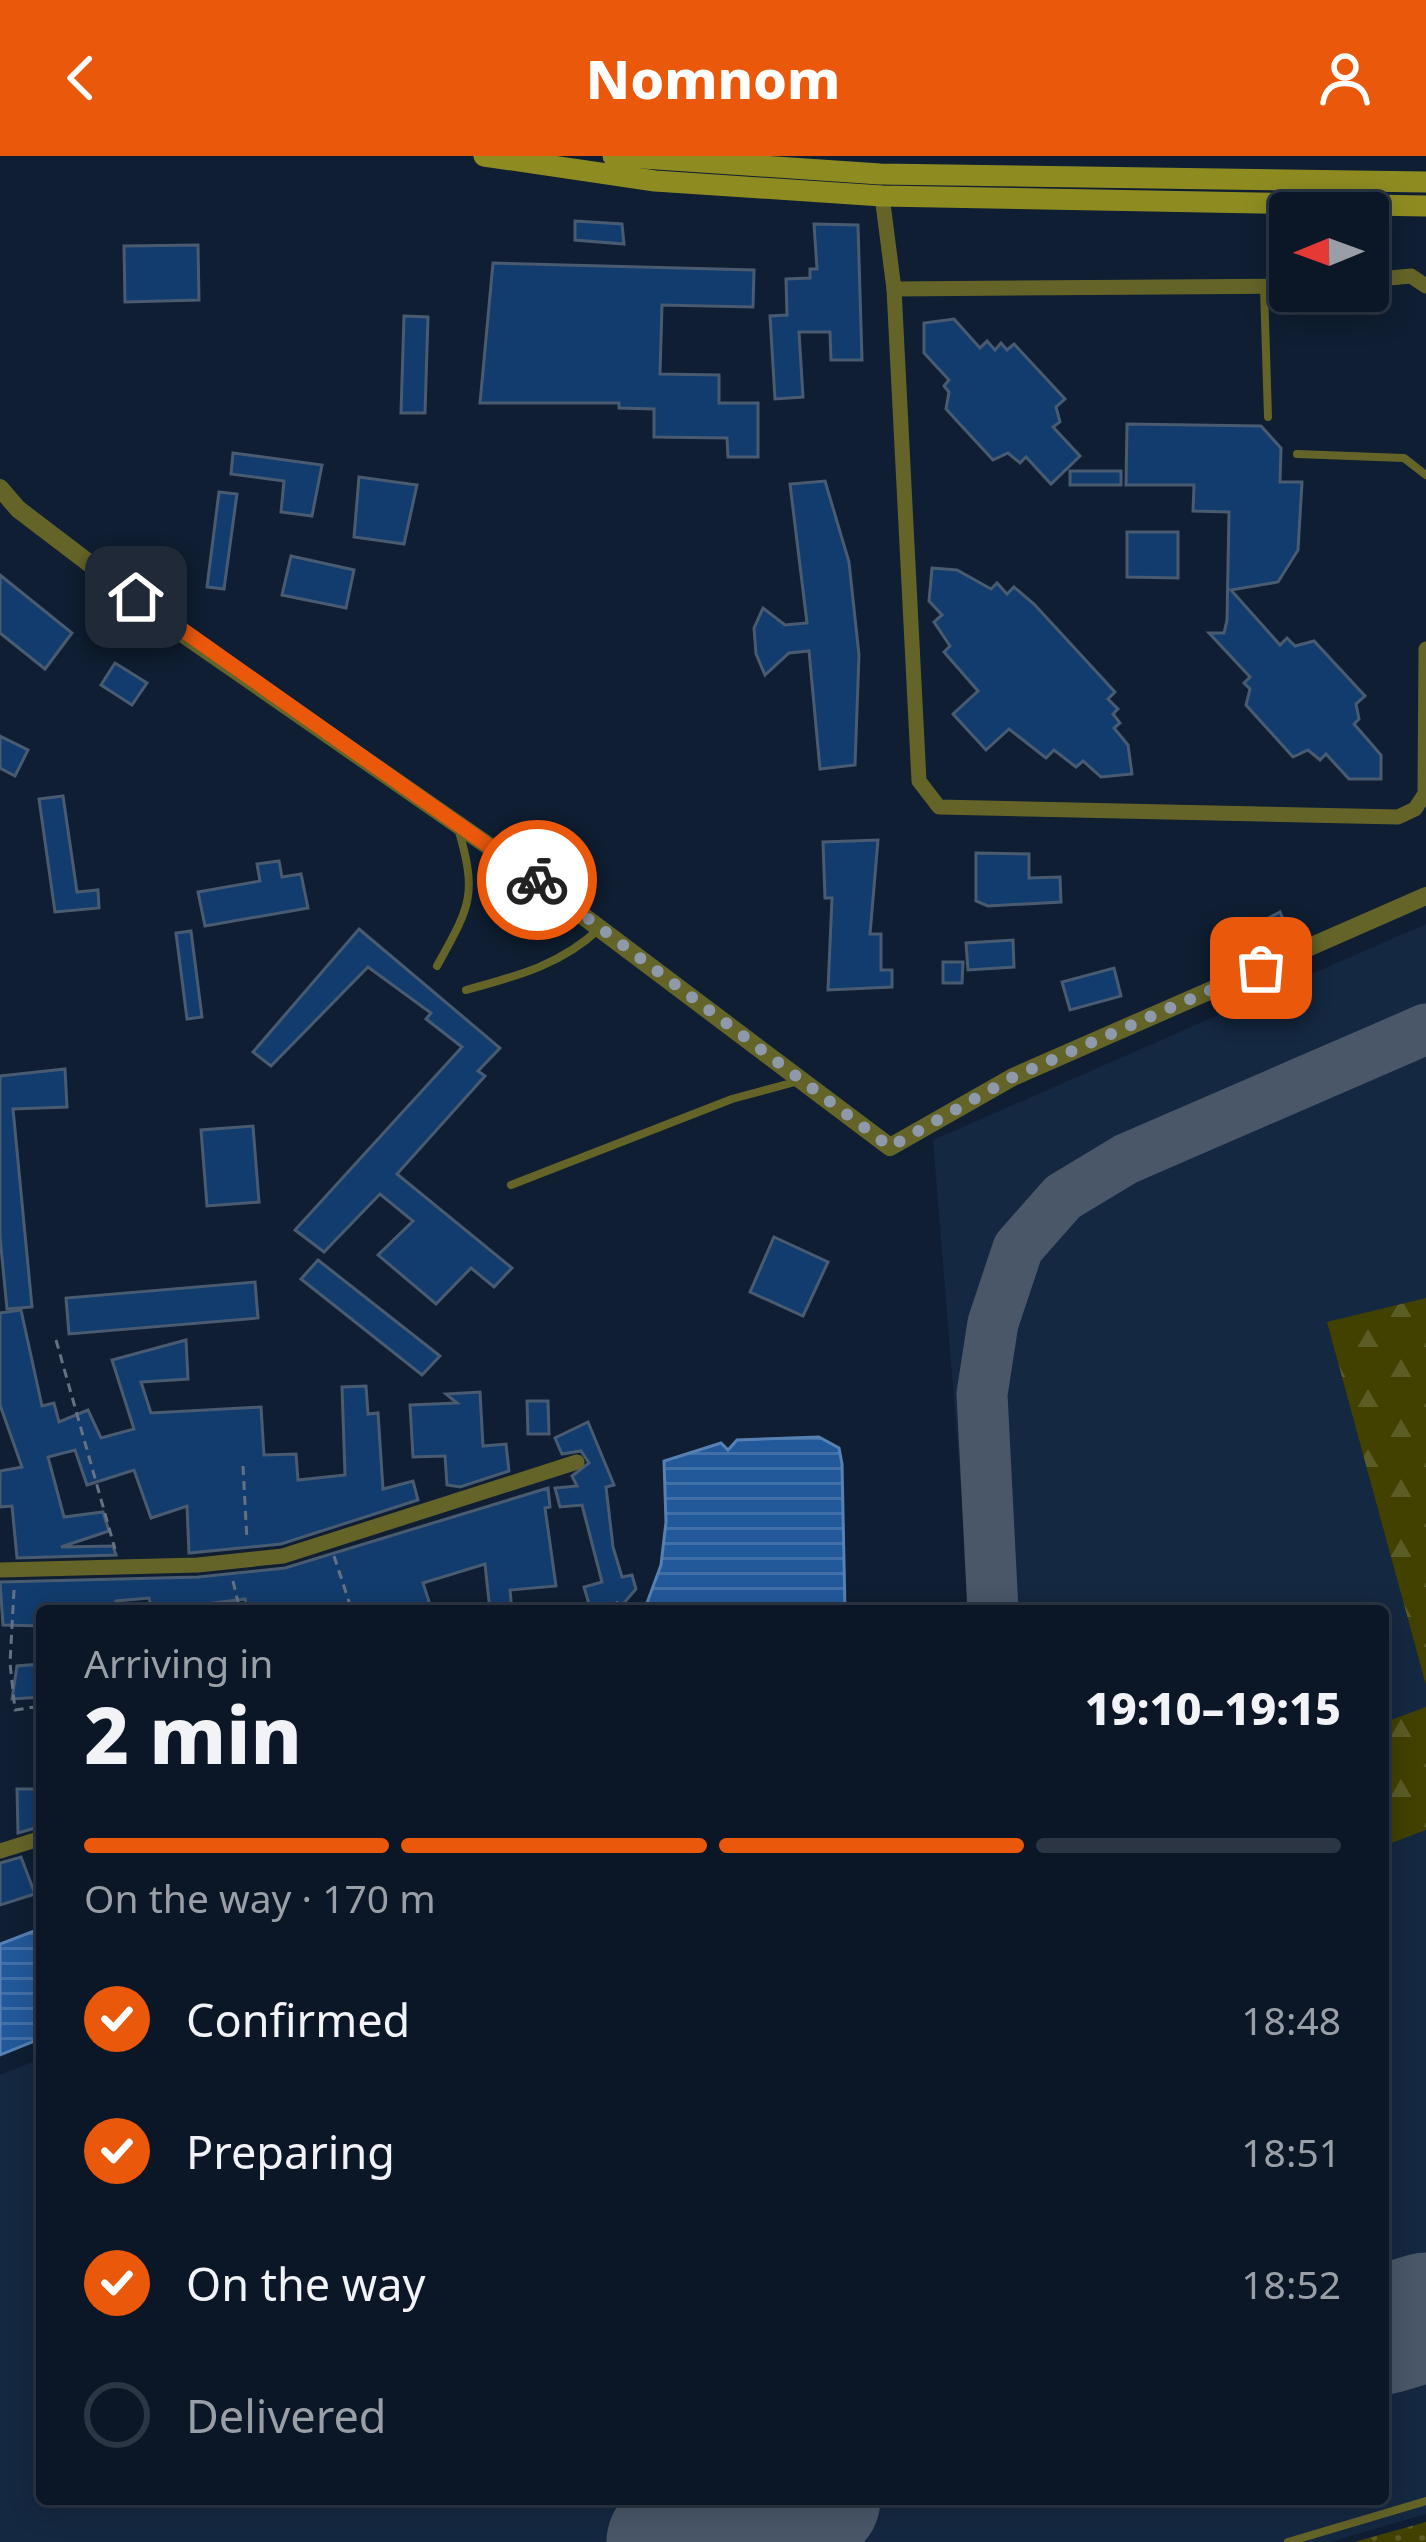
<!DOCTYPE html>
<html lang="en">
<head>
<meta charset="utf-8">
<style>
	:root { --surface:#0b1626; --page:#192332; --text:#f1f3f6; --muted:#9a9fa7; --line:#2b3543; --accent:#ea580c }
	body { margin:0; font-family:"Noto Sans",sans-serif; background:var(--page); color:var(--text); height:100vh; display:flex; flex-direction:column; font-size:45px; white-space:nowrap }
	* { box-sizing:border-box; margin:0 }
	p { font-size:39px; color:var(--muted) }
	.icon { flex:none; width:66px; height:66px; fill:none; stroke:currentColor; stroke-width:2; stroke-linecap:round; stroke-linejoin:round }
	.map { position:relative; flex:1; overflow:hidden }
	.sheet { position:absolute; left:36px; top:1449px; width:1353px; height:900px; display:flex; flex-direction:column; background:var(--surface); border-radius:12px; box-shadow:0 6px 30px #0003,0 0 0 3px var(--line) }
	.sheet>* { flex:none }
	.needle { width:78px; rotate:269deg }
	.fabs { position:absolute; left:1269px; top:36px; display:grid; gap:24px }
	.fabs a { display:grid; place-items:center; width:120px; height:120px; border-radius:12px; background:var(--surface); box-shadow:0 6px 30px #0003,0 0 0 3px var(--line); font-size:60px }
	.pin { position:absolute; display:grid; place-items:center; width:102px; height:102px; color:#fff; margin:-51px; border-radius:24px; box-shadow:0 6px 18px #0006 }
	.courier { position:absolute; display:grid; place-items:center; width:120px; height:120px; margin:-60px; border:9px solid #ea580c; border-radius:50%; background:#fff; color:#222; box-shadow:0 3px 15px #0007 }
	.headline em { font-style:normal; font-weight:800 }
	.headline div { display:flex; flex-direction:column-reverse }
	.headline { display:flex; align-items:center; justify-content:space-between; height:204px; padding:0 48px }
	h1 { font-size:78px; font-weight:800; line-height:90px }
	.bar { display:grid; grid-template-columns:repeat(4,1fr); gap:18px 12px; align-content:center; height:144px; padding:0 48px }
	.bar i { height:15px; border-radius:9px; background:var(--line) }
	.bar .current { background:var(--accent) }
	.bar p { grid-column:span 4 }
	ol { padding:0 48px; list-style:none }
	li { display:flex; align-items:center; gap:36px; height:132px }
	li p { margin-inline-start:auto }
	li .icon { padding:12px; border-radius:50%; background:var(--accent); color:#fff; stroke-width:4 }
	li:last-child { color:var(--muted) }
	li i { width:66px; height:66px; border:6px solid var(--line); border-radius:50% }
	header { display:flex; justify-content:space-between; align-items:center; height:156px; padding:0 48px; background:var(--accent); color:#fff; font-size:54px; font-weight:800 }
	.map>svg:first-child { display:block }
	.built { fill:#142841 }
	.green { fill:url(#green-dots) }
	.forest { fill:url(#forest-firs) }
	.water { fill:url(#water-rules); stroke:#5781b3; stroke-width:3 }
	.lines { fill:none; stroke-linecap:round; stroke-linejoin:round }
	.taxiway { stroke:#495769; stroke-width:51 }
	.runway { stroke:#495769; stroke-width:129 }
	.building { fill:#123c6d; stroke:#495b71; stroke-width:3 }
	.path { stroke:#657283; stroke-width:3; stroke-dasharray:9 6; stroke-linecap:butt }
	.service { stroke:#656428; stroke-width:8 }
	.minor { stroke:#656428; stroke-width:15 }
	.tertiary { stroke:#656428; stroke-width:18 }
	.secondary { stroke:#8e8c21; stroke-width:21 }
	.done { stroke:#8e9aaa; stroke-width:12; stroke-dasharray:0 21.6 }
	.route { stroke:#ea580c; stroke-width:15 }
</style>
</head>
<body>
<header><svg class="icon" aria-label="back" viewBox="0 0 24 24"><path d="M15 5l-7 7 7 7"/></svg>Nomnom<svg class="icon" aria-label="person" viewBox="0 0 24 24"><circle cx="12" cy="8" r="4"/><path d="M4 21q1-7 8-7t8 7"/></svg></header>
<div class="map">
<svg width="1426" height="2386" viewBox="0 0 1426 2386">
	<defs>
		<pattern id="green-dots" width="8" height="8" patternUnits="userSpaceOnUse" patternTransform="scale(3)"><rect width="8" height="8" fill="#424100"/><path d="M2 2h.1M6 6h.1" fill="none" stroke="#5c5c25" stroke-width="1.8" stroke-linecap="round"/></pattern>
		<pattern id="forest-firs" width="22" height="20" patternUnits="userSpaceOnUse" patternTransform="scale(3)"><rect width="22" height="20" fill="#424100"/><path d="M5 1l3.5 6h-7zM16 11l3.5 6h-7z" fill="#5c5c25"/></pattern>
		<pattern id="water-rules" width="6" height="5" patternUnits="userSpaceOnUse" patternTransform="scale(3)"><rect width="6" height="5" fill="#22599b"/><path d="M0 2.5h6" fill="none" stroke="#4170a9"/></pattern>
	</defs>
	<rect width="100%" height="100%" fill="#0f1e32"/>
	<path class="built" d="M1426 768V2358L1330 2386H0V1919L42 1902V2343H1383V1455H971L933 984Z"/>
	<path class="green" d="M1426 2366V2386H1354Z"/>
	<g class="forest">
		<path d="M1426 1142V1529L1327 1166Z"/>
		<path d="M1426 1551V1674L1383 1690V1567Z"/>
	</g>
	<g class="water">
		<path d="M819 1281 839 1292 842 1308 845 1455H644L661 1409 666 1366 664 1305 721 1287 728 1294 737 1284Z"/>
		<path d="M42 1772V1882L0 1899V1788Z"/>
	</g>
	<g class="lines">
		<path class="taxiway" d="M993 1455 982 1238 993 1167 1018 1092 1063 1041 1126 1003 1426 873"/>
		<g class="runway">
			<path d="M1383 2174 1426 2161"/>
			<path d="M671 2386 816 2343"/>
		</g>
	</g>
	<g class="building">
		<path d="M575 65 622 68 624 88 575 84Z"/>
		<path d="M814 68 858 69 862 204H831L830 176H799L803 241 775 243 770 160 787 159 786 123 810 122V113H817Z"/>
		<path d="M198 89 199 144 125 146 124 90Z"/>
		<path d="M493 107 754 114 753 151 662 149 660 218 719 219V247H758V301H728L727 282 654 281V253L619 252V247H480Z"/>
		<path d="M404 160 428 161 425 257H401Z"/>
		<path d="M954 163 980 192 987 185 995 194 1001 187 1007 194 1014 188 1065 243 1056 251 1060 266 1053 271 1080 300 1051 328 1026 301 1020 307 1008 297 993 304 946 253 949 236 944 230 949 224 924 197V167Z"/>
		<path d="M1127 268 1261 270 1281 292 1280 326H1302L1298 394 1278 426 1231 434 1280 489 1287 482 1295 490 1314 485 1365 540 1356 548 1359 563 1354 568 1381 599V623H1349L1326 598 1320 604 1308 594 1293 601 1246 549 1250 533 1244 527 1250 521 1209 477H1224L1227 464 1229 356 1193 355 1194 329H1126Z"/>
		<path d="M233 297 322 309 312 360 281 356 284 325 231 318Z"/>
		<rect x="1070" y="315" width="51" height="14"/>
		<path d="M359 321 417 329 404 388 354 381Z"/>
		<path d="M825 325 849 406 859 499 855 609 820 613 809 495 789 497 765 519 756 498 754 472 763 452 785 469 807 467 790 328Z"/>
		<path d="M219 336 237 338 224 433 207 431Z"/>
		<path d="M1127 376H1178V422L1127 421Z"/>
		<path d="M291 400 354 414 346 452 282 439Z"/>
		<path d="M932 412 957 414 991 433 997 427 1007 438 1014 431 1034 448 1115 536 1108 543 1118 553 1113 558 1120 567 1114 572 1128 589 1132 618 1101 621 1083 605 1076 611 1054 594 1046 602 1009 573 986 594 953 558 978 535 944 496 950 490 934 466 942 459 929 445Z"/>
		<path d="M0 419 72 477 45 513 0 477Z"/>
		<path d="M115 507 147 527 132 549 101 529Z"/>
		<path d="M0 580 28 594 15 620 0 612Z"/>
		<path d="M63 640 77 736 98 734 99 752 55 756 39 643Z"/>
		<path d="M878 684 870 778H881V814H892V831L828 834 832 742H825L823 686Z"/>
		<path d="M976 697 1029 698V722L1060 721 1061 746 988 750 976 745Z"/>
		<path d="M279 705 282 721 301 718 308 752 205 770 198 736 260 725 257 708Z"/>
		<path d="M1280 756 1288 774 1233 802 1225 784Z"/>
		<path d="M359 773 500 892 478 915 485 920 397 1018 512 1112 494 1131 471 1112 436 1148 378 1099 413 1065 380 1038 324 1096 295 1074 462 891 426 863 431 857 368 811 271 910 253 896Z"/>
		<path d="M191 775 202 861 187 863 176 777Z"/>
		<path d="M1013 784 1014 811 968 814 966 787Z"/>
		<path d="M943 806H963L962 827H943Z"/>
		<path d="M1114 812 1121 840 1070 854 1062 826Z"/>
		<path d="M65 913 67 951 13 953 32 1151 7 1153 0 1081V920Z"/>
		<path d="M253 970 259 1046 207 1050 201 974Z"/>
		<path d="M774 1081 828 1106 803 1160 750 1136Z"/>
		<path d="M318 1104 440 1200 422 1219 301 1123Z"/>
		<path d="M255 1126 258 1162 69 1178 66 1142Z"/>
		<path d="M21 1154 42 1250 54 1247 59 1266 88 1254 101 1282 134 1273 112 1204 186 1184 188 1223 141 1226 151 1257 261 1251 264 1299 296 1298 298 1324 345 1319 342 1231 366 1230 368 1258 378 1257 383 1333 413 1325 418 1344 281 1388 189 1397 187 1350 151 1362 134 1314 87 1329 75 1294 48 1301 64 1361 103 1356 109 1375 61 1391 113 1390 116 1399 17 1402 12 1350 0 1351V1315L22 1311 0 1249V1157Z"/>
		<path d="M480 1236 483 1290 506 1288 509 1315 460 1331 447 1329 445 1300 413 1301 410 1249 457 1247 446 1238Z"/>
		<path d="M527 1245H548L549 1278H528Z"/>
		<path d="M588 1266 614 1329 606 1331 613 1391 622 1421 632 1419 636 1433 617 1455H591L584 1431 602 1426 582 1349 560 1351 555 1332 577 1330 572 1320 589 1307 581 1295 562 1298 555 1282Z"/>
		<path d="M548 1332 550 1351 545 1352 556 1430 510 1434 512 1455H490L485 1408 423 1427 432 1455H247L245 1443 152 1455 149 1442 116 1445 111 1455H42V1470L3 1469 0 1426 198 1421 285 1412Z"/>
		<path d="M41 1508 42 1541 12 1543 17 1510Z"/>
		<path d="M17 1633H42V1670L18 1677Z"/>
		<path d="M21 1701 35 1738 0 1749V1707Z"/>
	</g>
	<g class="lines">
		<g class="path">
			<path d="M56 1184 115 1393"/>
			<path d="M243 1310 247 1384"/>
			<path d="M334 1400 352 1455"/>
			<path d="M233 1425 240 1455"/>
			<path d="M14 1434 10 1507 15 1554 42 1550"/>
			<path d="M596 1455 619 1446"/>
		</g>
		<g class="service">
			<path d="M1264 132 1268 261"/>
			<path d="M1297 298 1404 302 1426 319"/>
			<path d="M437 810C470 750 478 740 458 672"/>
			<path d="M466 834C517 820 561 809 600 772"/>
			<path d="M511 1029 732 943 795 926"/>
			<path d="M1288 2386 1426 2345"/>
		</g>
		<g class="minor">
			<path d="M882 40 894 133 919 625 939 651 1398 661 1415 653 1425 638 1426 493"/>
			<path d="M1368 124 1411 120 1426 130"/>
			<path d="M894 133 1290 130"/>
			<path d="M0 1414 198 1409 283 1400 577 1306"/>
			<path d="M0 1695 42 1682"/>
		</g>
		<path class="tertiary" d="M0 332 18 353 169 468 506 702 890 991 1013 921 1426 740"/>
		<g class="secondary">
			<path d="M484 0 655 25 882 40 1426 50"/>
			<path d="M613 0 880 18 1426 26"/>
		</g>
	</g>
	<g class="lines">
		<path class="done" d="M537 724 890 991 1013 921 1261 812"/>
		<path class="route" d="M136 441 537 724"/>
	</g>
</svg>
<div class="fabs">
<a><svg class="needle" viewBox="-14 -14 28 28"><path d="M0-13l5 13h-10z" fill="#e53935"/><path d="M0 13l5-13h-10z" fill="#9a9fa7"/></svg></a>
</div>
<div class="pin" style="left:1261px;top:812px;background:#ea580c"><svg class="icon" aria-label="bag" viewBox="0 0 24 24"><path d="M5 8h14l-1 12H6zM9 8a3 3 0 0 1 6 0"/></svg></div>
<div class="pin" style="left:136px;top:441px;background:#1f2937"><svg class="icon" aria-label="home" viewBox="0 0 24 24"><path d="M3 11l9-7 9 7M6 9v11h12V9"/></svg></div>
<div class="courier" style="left:537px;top:724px"><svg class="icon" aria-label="bike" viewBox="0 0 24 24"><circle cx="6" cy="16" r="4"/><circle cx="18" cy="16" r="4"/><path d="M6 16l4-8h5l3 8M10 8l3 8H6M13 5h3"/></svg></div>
<section class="sheet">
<div class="headline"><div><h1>2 min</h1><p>Arriving in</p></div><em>19:10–19:15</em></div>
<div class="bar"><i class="current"></i><i class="current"></i><i class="current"></i><i></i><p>On the way · 170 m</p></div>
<ol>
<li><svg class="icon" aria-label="check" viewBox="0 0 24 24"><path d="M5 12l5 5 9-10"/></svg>Confirmed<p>18:48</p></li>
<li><svg class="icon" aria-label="check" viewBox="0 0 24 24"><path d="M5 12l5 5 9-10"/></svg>Preparing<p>18:51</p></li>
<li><svg class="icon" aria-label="check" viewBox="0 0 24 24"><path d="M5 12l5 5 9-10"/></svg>On the way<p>18:52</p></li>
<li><i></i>Delivered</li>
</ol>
</section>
</div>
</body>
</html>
